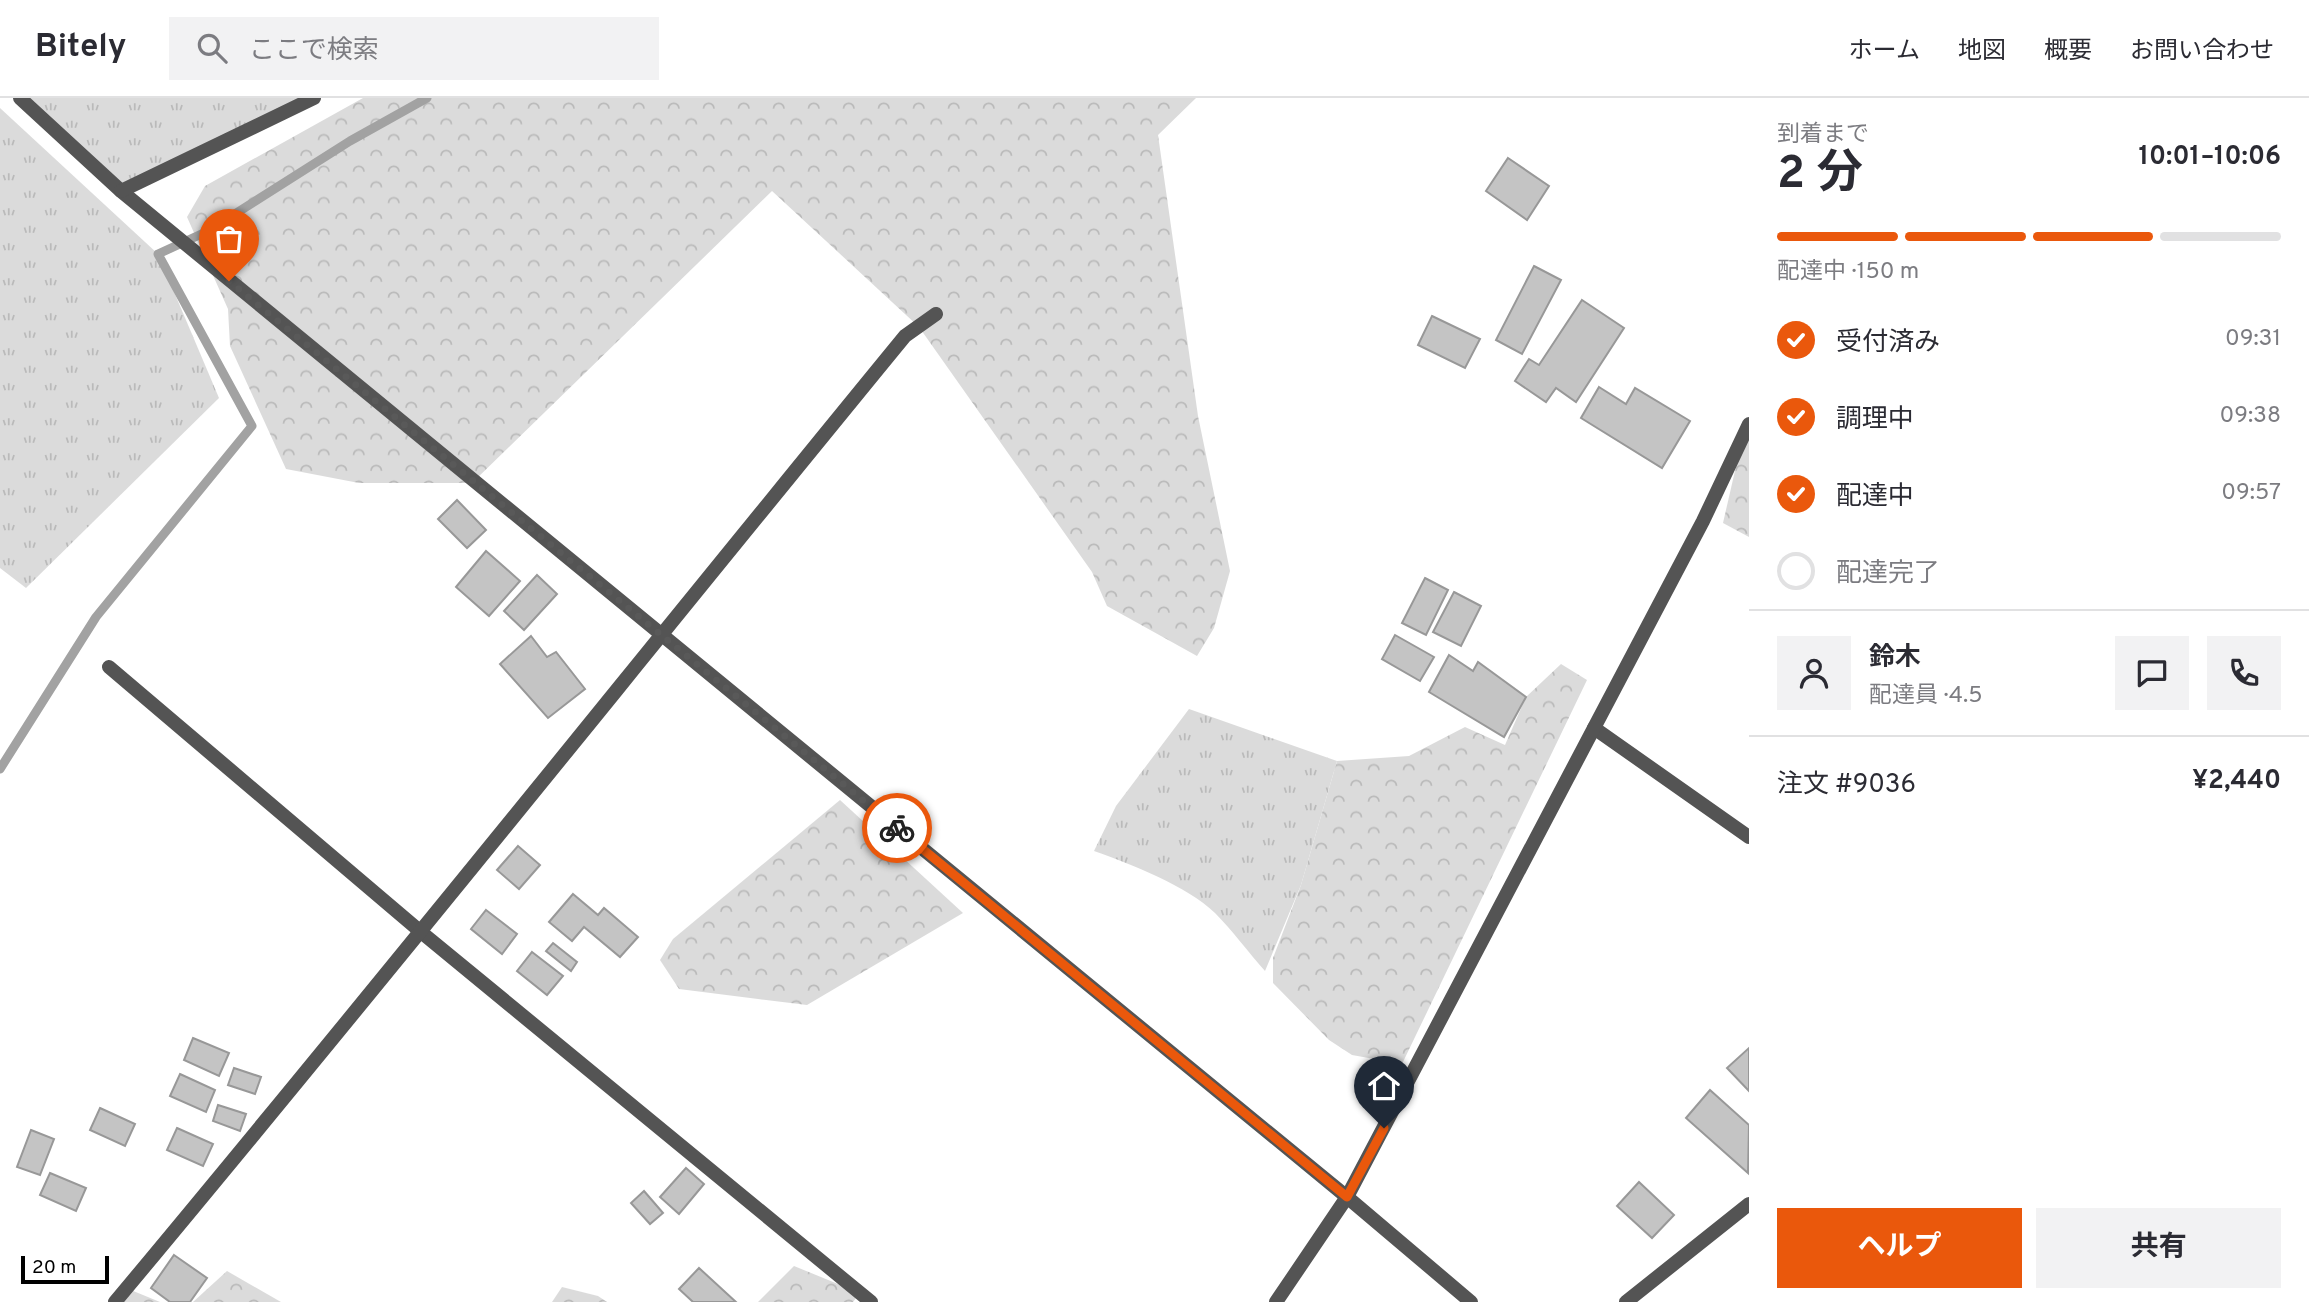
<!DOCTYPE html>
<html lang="ja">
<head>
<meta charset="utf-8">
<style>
	:root { --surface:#fff; --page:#f2f2f3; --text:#2b2b33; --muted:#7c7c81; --line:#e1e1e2; --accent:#ea580c }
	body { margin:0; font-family:Overpass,"Noto Sans JP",sans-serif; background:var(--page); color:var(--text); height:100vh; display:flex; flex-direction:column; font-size:26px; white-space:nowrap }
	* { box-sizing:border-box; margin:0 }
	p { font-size:23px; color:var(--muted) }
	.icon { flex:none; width:38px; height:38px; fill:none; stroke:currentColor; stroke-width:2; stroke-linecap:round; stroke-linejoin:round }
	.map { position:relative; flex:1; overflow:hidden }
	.panel { display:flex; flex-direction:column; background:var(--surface); width:560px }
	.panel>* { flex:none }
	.scale { position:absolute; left:21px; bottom:18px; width:88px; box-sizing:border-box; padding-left:7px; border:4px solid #000; border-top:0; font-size:19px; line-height:24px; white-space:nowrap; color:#000; -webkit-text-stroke:5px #fff; paint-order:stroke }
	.pin { position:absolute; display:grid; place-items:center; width:60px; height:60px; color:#fff; margin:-72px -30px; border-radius:50% 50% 50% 0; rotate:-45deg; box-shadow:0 0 7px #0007 }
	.pin .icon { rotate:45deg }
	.courier { position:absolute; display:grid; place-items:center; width:70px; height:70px; margin:-35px; border:5px solid #ea580c; border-radius:50%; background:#fff; color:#222; box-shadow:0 2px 9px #0007 }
	.summary em { font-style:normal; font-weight:700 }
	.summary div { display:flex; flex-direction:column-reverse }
	.summary { display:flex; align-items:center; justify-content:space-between; height:119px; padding:0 28px }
	h1 { font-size:46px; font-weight:700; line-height:52px }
	.bar { display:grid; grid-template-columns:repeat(4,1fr); gap:10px 7px; align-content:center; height:84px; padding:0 28px }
	.bar i { height:9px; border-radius:5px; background:var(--line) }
	.bar .current { background:var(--accent) }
	.bar p { grid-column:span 4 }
	.line { display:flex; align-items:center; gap:18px; padding:0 28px; border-top:2px solid var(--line) }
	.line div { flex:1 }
	.round { display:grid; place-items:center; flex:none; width:74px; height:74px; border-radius:0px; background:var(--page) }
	ol { padding:0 28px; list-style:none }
	li { display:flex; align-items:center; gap:21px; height:77px }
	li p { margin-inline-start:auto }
	li .icon { padding:7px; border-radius:50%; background:var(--accent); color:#fff; stroke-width:4 }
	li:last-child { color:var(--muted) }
	li i { width:38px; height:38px; border:4px solid var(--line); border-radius:50% }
	.button { display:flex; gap:14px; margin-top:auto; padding:14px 28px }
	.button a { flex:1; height:80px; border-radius:0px; background:var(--accent); color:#fff; font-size:28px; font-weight:700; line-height:80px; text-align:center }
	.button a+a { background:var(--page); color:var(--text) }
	header { display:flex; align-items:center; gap:42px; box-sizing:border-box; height:98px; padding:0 35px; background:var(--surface); border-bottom:2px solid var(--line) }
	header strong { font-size:33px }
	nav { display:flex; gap:38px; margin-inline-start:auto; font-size:24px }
	.search { width:490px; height:63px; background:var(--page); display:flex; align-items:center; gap:18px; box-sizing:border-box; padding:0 24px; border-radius:0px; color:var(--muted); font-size:26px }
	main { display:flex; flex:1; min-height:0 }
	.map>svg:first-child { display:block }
	.grass { fill:url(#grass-tufts) }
	.forest { fill:url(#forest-crowns) }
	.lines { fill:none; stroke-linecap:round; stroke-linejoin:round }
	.stream { stroke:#a2a2a2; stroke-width:9 }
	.building { fill:#c4c4c4; stroke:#989898; stroke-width:2 }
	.minor { stroke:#545454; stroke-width:14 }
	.tertiary { stroke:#545454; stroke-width:14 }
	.done { stroke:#595959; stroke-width:7; stroke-dasharray:0 12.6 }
	.route { stroke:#ea580c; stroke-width:9 }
</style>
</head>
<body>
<header>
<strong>Bitely</strong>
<div class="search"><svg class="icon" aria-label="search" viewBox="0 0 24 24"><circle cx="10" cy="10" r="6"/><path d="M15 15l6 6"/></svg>ここで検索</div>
<nav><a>ホーム</a><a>地図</a><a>概要</a><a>お問い合わせ</a></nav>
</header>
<main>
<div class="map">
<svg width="1749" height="1204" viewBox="0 0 1749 1204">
	<defs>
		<pattern id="grass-tufts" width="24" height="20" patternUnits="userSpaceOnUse" patternTransform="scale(1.75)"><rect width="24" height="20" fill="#dbdbdb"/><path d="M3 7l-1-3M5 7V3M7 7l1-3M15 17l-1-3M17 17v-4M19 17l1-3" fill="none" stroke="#bababa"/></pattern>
		<pattern id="forest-crowns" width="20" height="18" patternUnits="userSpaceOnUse" patternTransform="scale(1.75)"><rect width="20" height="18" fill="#dbdbdb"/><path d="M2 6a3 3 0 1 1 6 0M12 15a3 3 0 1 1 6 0" fill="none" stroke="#bababa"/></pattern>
	</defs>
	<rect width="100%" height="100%" fill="#fff"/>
	<g class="grass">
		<path d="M20 0H314L121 93Z"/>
		<path d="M0 10 158 156 219 300 26 490 0 470Z"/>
		<path d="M1189 611 1337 663 1301 787 1265 873C1248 854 1233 833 1215 815 1187 788 1131 766 1094 753L1116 708Z"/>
	</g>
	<g class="forest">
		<path d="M363 0H1196L1158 37 1198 318 1230 473 1214 530 1197 558 1107 508 1092 474 919 229 772 93 472 385H359L286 371 230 248 228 211 187 119 205 88Z"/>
		<path d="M1749 327V439L1723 425 1743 338Z"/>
		<path d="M1561 566 1587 582 1402 966 1352 957 1329 942 1273 885V860L1301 787 1337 663 1409 658 1465 629 1505 647 1526 599Z"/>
		<path d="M840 702 963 815 807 907 679 891 660 862 673 841Z"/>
		<path d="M794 1168 860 1195 853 1204H758Z"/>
		<path d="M227 1173 281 1204H193Z"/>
		<path d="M562 1189 598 1198 607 1204H552Z"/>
		<path d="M126 1190 160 1204H115Z"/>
	</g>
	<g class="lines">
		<path class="stream" d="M0 671 96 519 252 328 158 156 208 133 350 43 427 0"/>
	</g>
	<g class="building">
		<path d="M1508 60 1549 88 1527 122 1486 93Z"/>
		<path d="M1534 168 1561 182 1522 256 1496 242Z"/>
		<path d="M1582 202 1624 230 1576 304 1556 290 1546 304 1515 283 1529 261 1539 267Z"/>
		<path d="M1432 218 1480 241 1465 270 1418 247Z"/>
		<path d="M1599 289 1626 306 1635 290 1690 323 1662 370 1581 320Z"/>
		<path d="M457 402 486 432 467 450 438 421Z"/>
		<path d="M486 453 520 483 489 518 456 489Z"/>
		<path d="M537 477 557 496 524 532 504 513Z"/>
		<path d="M1425 480 1448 492 1426 537 1402 525Z"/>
		<path d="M1454 494 1481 508 1461 548 1433 534Z"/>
		<path d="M1395 537 1434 559 1420 583 1382 561Z"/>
		<path d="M531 538 547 559 556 554 585 591 548 620 500 566Z"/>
		<path d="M1449 557 1473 573 1478 564 1526 599 1504 639 1429 594Z"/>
		<path d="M518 748 540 767 519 791 497 772Z"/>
		<path d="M573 796 598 817 604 810 638 839 620 859 584 829 572 843 549 824Z"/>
		<path d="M486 812 517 836 502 856 471 831Z"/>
		<path d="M553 845 577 864 571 873 546 853Z"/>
		<path d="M532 854 563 878 547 897 517 873Z"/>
		<path d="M193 940 229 955 219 978 184 962Z"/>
		<path d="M1749 950V993L1727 970Z"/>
		<path d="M234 970 261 979 255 996 228 987Z"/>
		<path d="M180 976 215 992 206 1014 170 998Z"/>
		<path d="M1710 992 1749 1027 1748 1075 1686 1020Z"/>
		<path d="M218 1007 246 1016 240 1033 213 1023Z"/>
		<path d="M100 1010 135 1026 125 1048 90 1032Z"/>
		<path d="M177 1030 213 1046 203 1068 167 1052Z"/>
		<path d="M31 1032 54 1041 40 1077 17 1069Z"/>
		<path d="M686 1070 704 1086 679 1116 660 1099Z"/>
		<path d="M50 1075 86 1090 76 1113 40 1097Z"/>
		<path d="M1639 1084 1674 1117 1652 1140 1617 1108Z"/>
		<path d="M644 1093 663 1115 650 1126 631 1105Z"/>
		<path d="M174 1157 207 1180 190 1204H170L151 1190Z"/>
		<path d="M699 1170 736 1204H693L679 1191Z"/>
	</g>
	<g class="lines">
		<g class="minor">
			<path d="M20 0 121 93 1347 1099 1471 1204"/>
			<path d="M121 93 314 0"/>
			<path d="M109 569 421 834 871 1204"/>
			<path d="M1594 630 1749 739"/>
			<path d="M115 1204C382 885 641 560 905 238L936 216"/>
			<path d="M1626 1204 1749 1106"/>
		</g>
		<path class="tertiary" d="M1276 1204 1347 1099 1703 423 1749 326"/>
	</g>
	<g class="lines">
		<path class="done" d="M229 183 897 730"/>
		<path class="route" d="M897 730 1347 1099 1384 1030"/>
	</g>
</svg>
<div class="scale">20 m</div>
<div class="pin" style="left:229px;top:183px;background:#ea580c"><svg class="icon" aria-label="bag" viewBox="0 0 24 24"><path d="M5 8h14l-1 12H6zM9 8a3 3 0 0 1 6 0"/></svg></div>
<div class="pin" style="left:1384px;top:1030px;background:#1f2937"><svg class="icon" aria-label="home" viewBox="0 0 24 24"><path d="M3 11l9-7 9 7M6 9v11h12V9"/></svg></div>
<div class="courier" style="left:897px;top:730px"><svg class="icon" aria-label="bike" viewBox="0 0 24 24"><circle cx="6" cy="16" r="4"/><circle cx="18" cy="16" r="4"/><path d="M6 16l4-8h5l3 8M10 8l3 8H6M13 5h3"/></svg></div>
</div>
<section class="panel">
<div class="summary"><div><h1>2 分</h1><p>到着まで</p></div><em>10:01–10:06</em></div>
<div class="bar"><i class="current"></i><i class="current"></i><i class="current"></i><i></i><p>配達中 · 150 m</p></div>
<ol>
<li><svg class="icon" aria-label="check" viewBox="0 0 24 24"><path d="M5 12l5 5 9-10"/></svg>受付済み<p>09:31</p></li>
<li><svg class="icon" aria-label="check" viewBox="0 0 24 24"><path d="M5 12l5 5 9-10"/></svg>調理中<p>09:38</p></li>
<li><svg class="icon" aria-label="check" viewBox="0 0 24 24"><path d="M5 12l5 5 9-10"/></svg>配達中<p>09:57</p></li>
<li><i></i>配達完了</li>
</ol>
<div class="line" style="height:126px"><a class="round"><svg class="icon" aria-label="person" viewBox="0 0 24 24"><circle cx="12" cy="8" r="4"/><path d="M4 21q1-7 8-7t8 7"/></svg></a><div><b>鈴木</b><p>配達員 · 4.5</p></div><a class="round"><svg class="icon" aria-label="chat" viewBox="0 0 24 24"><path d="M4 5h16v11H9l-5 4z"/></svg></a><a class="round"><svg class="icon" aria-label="phone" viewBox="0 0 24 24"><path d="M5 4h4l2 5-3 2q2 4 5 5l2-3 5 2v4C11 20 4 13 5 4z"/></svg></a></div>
<div class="line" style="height:91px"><div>注文 #9036</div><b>¥2,440</b></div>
<div class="button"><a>ヘルプ</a><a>共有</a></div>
</section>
</main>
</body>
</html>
